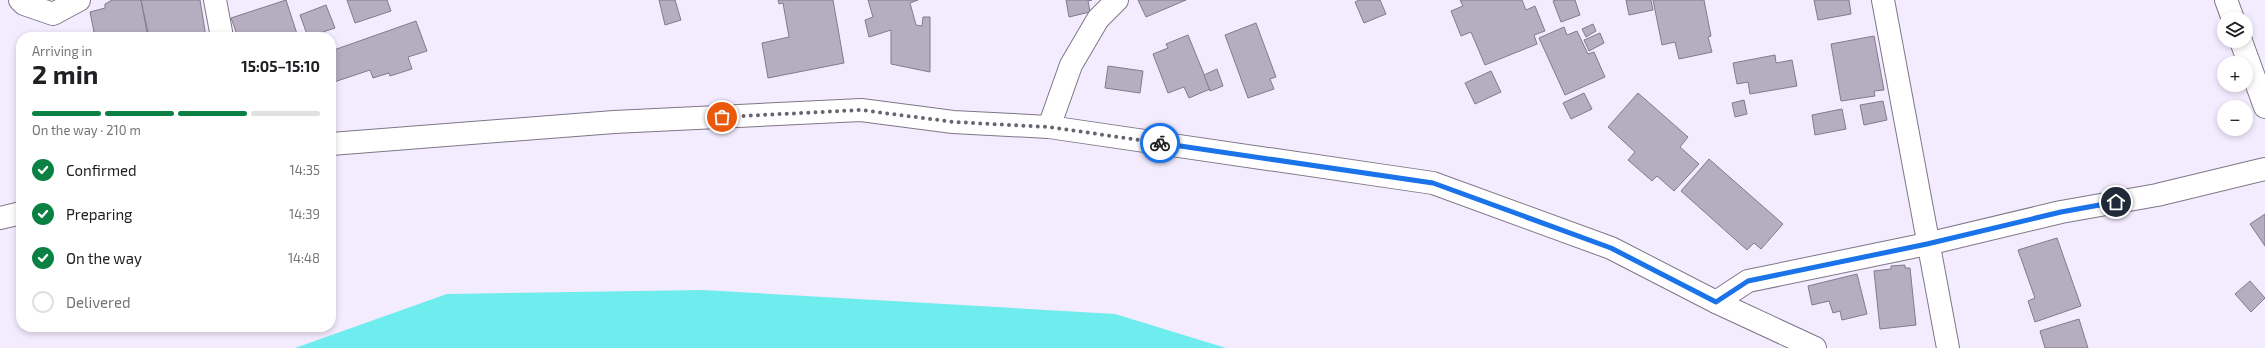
<!DOCTYPE html>
<html lang="en">
<head>
<meta charset="utf-8">
<style>
	:root { --surface:#fff; --page:#f2f2f2; --text:#202124; --muted:#757577; --line:#e0e0e0; --accent:#0b8043 }
	body { margin:0; font-family:"Exo 2",sans-serif; background:var(--page); color:var(--text); height:100vh; display:flex; flex-direction:column; font-size:15px; white-space:nowrap }
	* { box-sizing:border-box; margin:0 }
	p { font-size:13px; color:var(--muted) }
	.icon { flex:none; width:22px; height:22px; fill:none; stroke:currentColor; stroke-width:2; stroke-linecap:round; stroke-linejoin:round }
	.map { position:relative; flex:1; overflow:hidden }
	.details { position:absolute; left:16px; top:32px; width:320px; height:300px; display:flex; flex-direction:column; background:var(--surface); border-radius:16px; box-shadow:0 2px 6px #0003 }
	.details>* { flex:none }
	.fabs { position:absolute; left:2217px; top:12px; display:grid; gap:8px }
	.fabs a { display:grid; place-items:center; width:36px; height:36px; border-radius:50%; background:var(--surface); box-shadow:0 2px 6px #0003; font-size:20px }
	.pin { position:absolute; display:grid; place-items:center; width:34px; height:34px; color:#fff; margin:-17px; border:2px solid #fff; border-radius:50%; box-shadow:0 1px 4px #0007 }
	.courier { position:absolute; display:grid; place-items:center; width:40px; height:40px; margin:-20px; border:3px solid #1a73e8; border-radius:50%; background:#fff; color:#222; box-shadow:0 1px 5px #0007 }
	.summary em { font-style:normal; font-weight:700 }
	.summary div { display:flex; flex-direction:column-reverse }
	.summary { display:flex; align-items:center; justify-content:space-between; height:68px; padding:0 16px }
	h1 { font-size:26px; font-weight:700; line-height:30px }
	.bar { display:grid; grid-template-columns:repeat(4,1fr); gap:6px 4px; align-content:center; height:48px; padding:0 16px }
	.bar i { height:5px; border-radius:3px; background:var(--line) }
	.bar .selected { background:var(--accent) }
	.bar p { grid-column:span 4 }
	ol { padding:0 16px; list-style:none }
	li { display:flex; align-items:center; gap:12px; height:44px }
	li p { margin-inline-start:auto }
	li .icon { padding:4px; border-radius:50%; background:var(--accent); color:#fff; stroke-width:4 }
	li:last-child { color:var(--muted) }
	li i { width:22px; height:22px; border:2px solid var(--line); border-radius:50% }
	.map>svg:first-child { display:block }
	.water { fill:#6eecee }
	.building { fill:#b5aec0; stroke:#827b8c }
	.lines { fill:none; stroke-linecap:round; stroke-linejoin:round }
	.minor-casing { stroke:#7e7787; stroke-width:24 }
	.minor { stroke:#fff; stroke-width:22 }
	.done { stroke:#696470; stroke-width:4; stroke-dasharray:0 7.2 }
	.route { stroke:#1a73e8; stroke-width:5 }
</style>
</head>
<body>
<div class="map">
<svg width="2265" height="348" viewBox="0 0 2265 348">
	<rect width="100%" height="100%" fill="#f3ebfe"/>
	<path class="water" d="M703 290 1115 314 1226 348H295L447 294Z"/>
	<g class="building">
		<path d="M112 0H141L148 37H95L90 12 105 8V4Z"/>
		<path d="M141 0H200L206 37H149Z"/>
		<path d="M286 0 298 37H238L231 18Z"/>
		<path d="M347 0H387L391 11 355 23Z"/>
		<path d="M659 0H675L681 20 665 25Z"/>
		<path d="M778 0H833L844 63 768 78 762 43 789 37 783 3 779 4Z"/>
		<path d="M868 0H918L910 3 916 25 922 26 923 17H930V72L891 64V30L869 37 865 20 873 17Z"/>
		<path d="M1066 0H1092L1088 1 1090 12 1069 17Z"/>
		<path d="M1138 0H1186L1146 17Z"/>
		<path d="M1359 0H1380L1386 14 1364 23 1355 2Z"/>
		<path d="M1460 0H1522L1526 10 1535 6 1545 31 1534 35 1537 44 1485 65 1471 32 1461 36 1451 11 1463 6Z"/>
		<path d="M1556 0H1575L1580 15 1561 22 1553 1Z"/>
		<path d="M1626 0H1651L1653 10 1629 15Z"/>
		<path d="M1653 0H1704L1711 36 1708 37 1712 52 1679 59 1675 42 1662 45Z"/>
		<path d="M1814 0H1849L1851 14 1818 20Z"/>
		<path d="M326 5 335 28 308 37 300 15Z"/>
		<path d="M416 21 427 51 408 57 412 69 390 76 389 73 373 78 370 70 334 82 331 74V51Z"/>
		<path d="M1256 23 1276 77 1270 79 1274 89 1248 98 1225 35Z"/>
		<path d="M1593 24 1596 31 1586 37 1582 29Z"/>
		<path d="M1564 27 1567 35 1577 31 1588 54 1594 52 1605 77 1565 95 1539 38Z"/>
		<path d="M1600 33 1604 43 1589 51 1584 40Z"/>
		<path d="M1188 35 1210 89 1189 98 1184 87 1168 93 1153 54 1168 48 1166 44Z"/>
		<path d="M1874 36 1884 90 1874 91 1875 96 1841 101 1831 44Z"/>
		<path d="M1775 55 1776 63 1792 60 1797 86 1750 94 1748 82 1737 84 1733 63Z"/>
		<path d="M1108 66 1143 71 1140 93 1105 88Z"/>
		<path d="M1217 69 1223 86 1210 91 1204 75Z"/>
		<path d="M1491 71 1501 92 1475 104 1465 83Z"/>
		<path d="M1584 93 1592 109 1571 119 1563 103Z"/>
		<path d="M1638 93 1688 137 1680 147 1699 164 1674 191 1657 176 1652 181 1628 160 1635 152 1608 127Z"/>
		<path d="M1744 100 1747 114 1735 117 1732 103Z"/>
		<path d="M1883 101 1887 120 1864 125 1860 105Z"/>
		<path d="M1842 109 1846 129 1815 135 1812 115Z"/>
		<path d="M1709 159 1783 224 1761 249 1754 243 1747 250 1681 191Z"/>
		<path d="M2265 214V246L2250 224Z"/>
		<path d="M2057 238 2081 306 2035 322 2028 301 2035 298 2018 250Z"/>
		<path d="M1905 265V268H1910L1916 325 1880 329 1874 271 1891 269V266Z"/>
		<path d="M1857 274 1867 314 1842 320 1840 311 1833 313 1829 301 1812 305 1808 286Z"/>
		<path d="M2250 281 2265 298 2251 312 2235 294Z"/>
		<path d="M2079 319 2088 348H2045L2040 331Z"/>
	</g>
	<g class="lines">
		<defs>
			<g id="minor">
				<path d="M20 0 24 4 53 14 79 0"/>
				<path d="M215 0 222 37"/>
				<path d="M1883 0 1948 348"/>
				<path d="M2226 0 2233 19"/>
				<path d="M2241 41 2265 107"/>
				<path d="M1049 127 1071 65 1098 19 1117 0"/>
				<path d="M331 144 614 122 861 110 953 122 1049 127 1433 183 1611 248 1716 302 1815 348"/>
				<path d="M0 218 21 213"/>
				<path d="M1716 302 1748 281 1927 244 2061 212 2157 195 2265 169"/>
			</g>
		</defs>
		<use href="#minor" class="minor-casing"/>
		<use href="#minor" class="minor"/>
	</g>
	<g class="lines">
		<path class="done" d="M722 117 861 110 954 122 1049 127 1160 143"/>
		<path class="route" d="M1160 143 1433 183 1611 248 1716 302 1748 281 1927 244 2061 212 2116 202"/>
	</g>
</svg>
<div class="fabs">
<a><svg class="icon" aria-label="layers" viewBox="0 0 24 24"><path d="M12 4l9 5-9 5-9-5zM3 14l9 5 9-5"/></svg></a>
<a>+</a>
<a>−</a>
</div>
<div class="pin" style="left:722px;top:117px;background:#ea580c"><svg class="icon" aria-label="bag" viewBox="0 0 24 24"><path d="M5 8h14l-1 12H6zM9 8a3 3 0 0 1 6 0"/></svg></div>
<div class="pin" style="left:2116px;top:202px;background:#1f2937"><svg class="icon" aria-label="home" viewBox="0 0 24 24"><path d="M3 11l9-7 9 7M6 9v11h12V9"/></svg></div>
<div class="courier" style="left:1160px;top:143px"><svg class="icon" aria-label="bike" viewBox="0 0 24 24"><circle cx="6" cy="16" r="4"/><circle cx="18" cy="16" r="4"/><path d="M6 16l4-8h5l3 8M10 8l3 8H6M13 5h3"/></svg></div>
<section class="details">
<div class="summary"><div><h1>2 min</h1><p>Arriving in</p></div><em>15:05–15:10</em></div>
<div class="bar"><i class="selected"></i><i class="selected"></i><i class="selected"></i><i></i><p>On the way · 210 m</p></div>
<ol>
<li><svg class="icon" aria-label="check" viewBox="0 0 24 24"><path d="M5 12l5 5 9-10"/></svg>Confirmed<p>14:35</p></li>
<li><svg class="icon" aria-label="check" viewBox="0 0 24 24"><path d="M5 12l5 5 9-10"/></svg>Preparing<p>14:39</p></li>
<li><svg class="icon" aria-label="check" viewBox="0 0 24 24"><path d="M5 12l5 5 9-10"/></svg>On the way<p>14:48</p></li>
<li><i></i>Delivered</li>
</ol>
</section>
</div>
</body>
</html>
